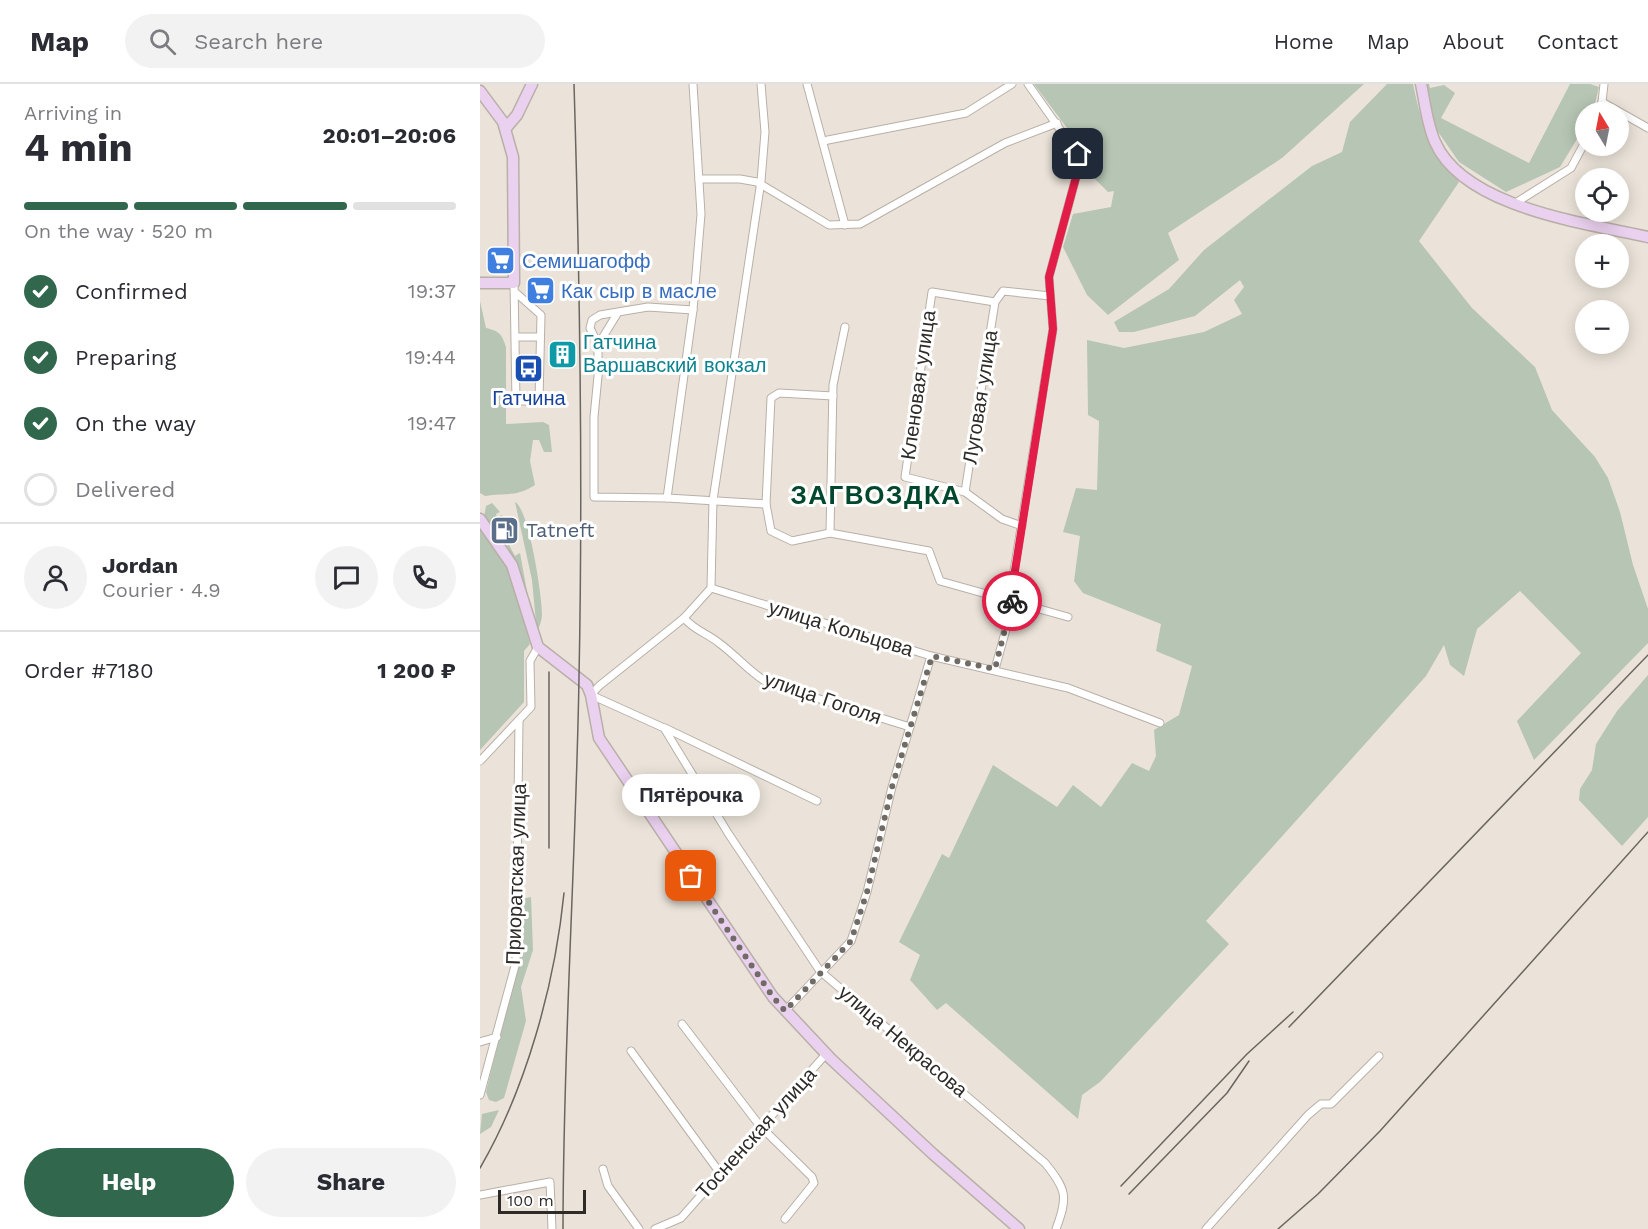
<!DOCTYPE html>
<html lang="en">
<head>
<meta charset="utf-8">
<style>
	:root { --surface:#fff; --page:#f2f2f3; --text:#2b2b33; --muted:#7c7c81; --line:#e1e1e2; --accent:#31674d }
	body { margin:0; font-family:"Work Sans",sans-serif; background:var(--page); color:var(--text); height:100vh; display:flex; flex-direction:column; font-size:22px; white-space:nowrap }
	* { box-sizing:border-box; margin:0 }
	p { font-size:20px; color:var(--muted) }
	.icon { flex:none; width:33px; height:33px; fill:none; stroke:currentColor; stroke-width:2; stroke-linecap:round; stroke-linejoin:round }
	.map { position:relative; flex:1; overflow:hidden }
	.panel { display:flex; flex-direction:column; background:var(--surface); width:480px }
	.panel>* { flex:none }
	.needle { width:39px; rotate:350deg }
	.tools { position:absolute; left:1095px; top:18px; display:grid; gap:12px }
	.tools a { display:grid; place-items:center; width:54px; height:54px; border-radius:50%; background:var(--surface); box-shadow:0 3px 15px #0003; font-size:30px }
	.scale { position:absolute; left:18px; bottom:15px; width:88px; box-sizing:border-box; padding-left:6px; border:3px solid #2d2a27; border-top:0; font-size:16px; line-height:21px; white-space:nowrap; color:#2d2a27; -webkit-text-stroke:4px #fff; paint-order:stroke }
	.pin { position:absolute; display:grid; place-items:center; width:51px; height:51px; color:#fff; margin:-26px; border-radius:12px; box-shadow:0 3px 9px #0006 }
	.courier { position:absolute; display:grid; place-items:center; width:60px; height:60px; margin:-30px; border:4px solid #e11d48; border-radius:50%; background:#fff; color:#222; box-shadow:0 2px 8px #0007 }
	.bubble { position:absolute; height:42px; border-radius:21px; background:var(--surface); box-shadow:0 3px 15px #0003; font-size:20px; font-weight:700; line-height:42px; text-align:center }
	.overview em { font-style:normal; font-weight:700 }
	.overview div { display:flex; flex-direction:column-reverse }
	.overview { display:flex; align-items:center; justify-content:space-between; height:102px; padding:0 24px }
	h1 { font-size:39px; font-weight:700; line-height:45px }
	.bar { display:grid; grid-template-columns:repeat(4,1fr); gap:9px 6px; align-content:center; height:72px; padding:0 24px }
	.bar i { height:8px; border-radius:4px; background:var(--line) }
	.bar .active { background:var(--accent) }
	.bar p { grid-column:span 4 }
	.line { display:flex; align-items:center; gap:15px; padding:0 24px; border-top:2px solid var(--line) }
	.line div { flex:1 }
	.round { display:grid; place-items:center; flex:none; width:63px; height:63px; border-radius:32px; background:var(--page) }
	ol { padding:0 24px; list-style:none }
	li { display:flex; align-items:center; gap:18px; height:66px }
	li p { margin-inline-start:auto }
	li .icon { padding:6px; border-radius:50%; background:var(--accent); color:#fff; stroke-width:4 }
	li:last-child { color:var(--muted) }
	li i { width:33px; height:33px; border:3px solid var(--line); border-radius:50% }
	.primary-button { display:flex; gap:12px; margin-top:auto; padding:12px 24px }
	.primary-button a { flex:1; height:69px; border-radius:36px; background:var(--accent); color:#fff; font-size:24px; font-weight:700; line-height:69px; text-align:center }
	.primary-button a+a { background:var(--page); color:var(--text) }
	header { display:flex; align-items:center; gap:36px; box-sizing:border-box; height:84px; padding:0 30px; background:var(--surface); border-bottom:2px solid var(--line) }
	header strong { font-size:28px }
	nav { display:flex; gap:33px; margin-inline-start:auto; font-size:21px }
	.search { width:420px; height:54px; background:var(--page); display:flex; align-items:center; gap:15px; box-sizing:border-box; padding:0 21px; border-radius:33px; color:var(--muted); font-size:22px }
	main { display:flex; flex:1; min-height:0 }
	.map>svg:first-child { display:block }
	.green { fill:#b6c5b4 }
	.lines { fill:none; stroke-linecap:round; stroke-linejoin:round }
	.street-casing { stroke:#b8b0a7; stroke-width:9 }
	.secondary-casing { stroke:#b8b0a7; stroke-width:13 }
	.street { stroke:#fff; stroke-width:7 }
	.secondary { stroke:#ebd1f0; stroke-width:10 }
	.rail { stroke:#6a6560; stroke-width:1.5 }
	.done { stroke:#706b65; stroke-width:6; stroke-dasharray:0 10.8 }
	.route { stroke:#e11d48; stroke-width:8 }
	.labels { text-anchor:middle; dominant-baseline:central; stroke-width:6; stroke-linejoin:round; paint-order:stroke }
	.shop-label { font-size:20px; fill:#366cbe; stroke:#fff; text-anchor:start }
	.culture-label { font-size:20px; fill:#0d838f; stroke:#fff; text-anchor:start }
	.street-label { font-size:20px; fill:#2d2a27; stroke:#fff }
	.transit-label { font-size:20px; fill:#164399; stroke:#fff }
	.service-label { font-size:20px; fill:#4e5e75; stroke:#fff; text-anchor:start }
	.district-label { font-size:26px; font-weight:bold; letter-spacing:1.5px; fill:#00472d; stroke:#fff }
</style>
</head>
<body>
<header>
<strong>Map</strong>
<div class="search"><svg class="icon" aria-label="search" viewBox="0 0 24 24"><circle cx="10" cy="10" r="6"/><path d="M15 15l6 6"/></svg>Search here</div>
<nav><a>Home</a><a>Map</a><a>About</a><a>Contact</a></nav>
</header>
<main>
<section class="panel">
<div class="overview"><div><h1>4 min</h1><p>Arriving in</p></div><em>20:01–20:06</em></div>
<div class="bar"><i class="active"></i><i class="active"></i><i class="active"></i><i></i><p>On the way · 520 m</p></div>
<ol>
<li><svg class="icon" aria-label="check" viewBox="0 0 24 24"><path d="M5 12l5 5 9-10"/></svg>Confirmed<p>19:37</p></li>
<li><svg class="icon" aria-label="check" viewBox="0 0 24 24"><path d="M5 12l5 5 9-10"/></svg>Preparing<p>19:44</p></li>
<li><svg class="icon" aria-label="check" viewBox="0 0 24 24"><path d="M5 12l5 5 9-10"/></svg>On the way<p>19:47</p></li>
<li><i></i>Delivered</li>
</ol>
<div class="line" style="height:108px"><a class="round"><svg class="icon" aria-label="person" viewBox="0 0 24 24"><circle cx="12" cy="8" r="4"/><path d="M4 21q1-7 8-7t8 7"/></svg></a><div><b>Jordan</b><p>Courier · 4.9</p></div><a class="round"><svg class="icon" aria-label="chat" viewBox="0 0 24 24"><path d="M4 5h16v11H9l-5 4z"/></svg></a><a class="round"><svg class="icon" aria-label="phone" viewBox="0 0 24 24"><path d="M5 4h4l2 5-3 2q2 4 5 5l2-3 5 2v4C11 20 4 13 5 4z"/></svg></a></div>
<div class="line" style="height:78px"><div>Order #7180</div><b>1 200 ₽</b></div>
<div class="primary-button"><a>Help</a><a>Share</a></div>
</section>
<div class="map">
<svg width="1168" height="1145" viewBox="0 0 1168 1145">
	<rect width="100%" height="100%" fill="#ebe3d9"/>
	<g class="green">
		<path d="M554 0H884L802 74 688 149 699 176 628 231 607 211 583 163 593 130 631 123 634 107 628 108 606 86 602 64Z"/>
		<path d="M907 0H933C943 48 949 59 979 98L939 157 992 224 1055 283 1072 326 1115 373 1128 394 1140 428 1153 481 1168 525V559L1054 676 1037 637 1101 569 1040 507 997 545 984 592 970 581 964 561 946 592 726 837 749 860 620 998 602 1011 598 1035 466 919 457 926 430 896 440 871 419 858 462 770 469 774 513 681 577 723 593 701 621 723 652 679 669 687 676 672 674 646 699 631 712 582 676 567 681 540 603 509 594 497 600 452 583 448 596 404 617 406 619 337 608 331 607 256 644 264 724 248 762 230 754 216 764 203 760 196 715 232 654 248H639L634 238 689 205 724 166 832 82 862 68 870 38Z"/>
		<path d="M945 0H949L950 4 964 1 975 9 961 34 1049 79 1090 0H1110L1119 3 1113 27 1106 28 1105 42 1080 83 1026 108 979 78 954 42Z"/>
		<path d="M0 217 6 244C19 247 22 250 26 263V340L63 338 69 341 72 368H64L59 356H53L50 377 55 401C34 414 27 408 5 412L0 409Z"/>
		<path d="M35 418C49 425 62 512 62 530 62 537 59 543 57 549L52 496Z"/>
		<path d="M12 419 20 428 16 430 17 433 22 431 23 434 16 440 13 439 25 462 29 461 35 472 40 469 48 513 4 433 6 422Z"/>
		<path d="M0 439 30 485 50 560 44 567V618L0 666Z"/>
		<path d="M1168 591V733L1142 762 1099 716 1100 705 1112 686 1116 660 1137 627Z"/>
		<path d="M51 813 53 866 41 903 46 937 24 1014 16 1018 9 1016 6 1008 38 878 42 815Z"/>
		<path d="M19 1026 11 1043 0 1050 2 1030Z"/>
	</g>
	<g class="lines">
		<defs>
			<g id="street">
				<path d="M327 0 365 141"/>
				<path d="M1122 18 1168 44"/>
				<path d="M1118 28 1122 18 1124 0"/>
				<path d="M343 57 486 29 532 0"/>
				<path d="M219 95H260L277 98 349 141 380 140 525 59 577 39"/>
				<path d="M1034 120 1091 84 1106 56"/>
				<path d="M34 199 36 317H59L61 231 35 208"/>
				<path d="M515 218 452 208 425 393 485 408 522 435 542 442"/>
				<path d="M213 226 168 223 120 231 112 236 110 244 118 261V292L114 333V413L187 414 286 420"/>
				<path d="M36 253H60"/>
				<path d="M118 261 137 230"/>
				<path d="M353 312 299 309 291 314 286 420 291 447 312 457 350 449 449 467 460 497 588 533"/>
				<path d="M485 408 515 218 523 207 570 212"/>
				<path d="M187 414 213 226 221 130 213 0"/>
				<path d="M350 449 353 301 365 243"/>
				<path d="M231 504 233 416 281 97 285 48 281 0"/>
				<path d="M204 534C215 547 227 549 239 559 257 572 269 588 288 599L430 643"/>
				<path d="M515 585 533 520 530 512 573 245 569 193 598 86V71L548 0"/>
				<path d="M185 644 337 717"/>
				<path d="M0 677 51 623 50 577 58 563"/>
				<path d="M305 927 371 857 387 808 412 703 451 572"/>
				<path d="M202 940 280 1042 332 1093 334 1099 305 1135"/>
				<path d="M0 958 17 953"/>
				<path d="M151 967 240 1089"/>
				<path d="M0 1011 36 878 39 637"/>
				<path d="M123 1085 128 1102 159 1145"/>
				<path d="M0 1111 70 1098 72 1145"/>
				<path d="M175 1145 201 1134 346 970"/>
				<path d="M576 1145C588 1113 587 1106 565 1079L340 887 248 749 184 644 111 611 119 602 204 534 231 504 451 572 588 604 680 639"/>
				<path d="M726 1145 828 1031 841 1020H851L899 972"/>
			</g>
			<g id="secondary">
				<path d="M941 0C945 19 947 40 955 58 984 124 1106 139 1168 153"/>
				<path d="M0 7 23 38 33 73 34 199H0"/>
				<path d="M26 44 37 31 52 0"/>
				<path d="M0 435 32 481 58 563 107 601 111 611 119 654 293 913 351 975 453 1070 539 1145"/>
			</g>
		</defs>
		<use href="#street" class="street-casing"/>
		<use href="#secondary" class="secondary-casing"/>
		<use href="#street" class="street"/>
		<use href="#secondary" class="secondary"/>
		<g class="rail">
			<path d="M69 588V764"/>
			<path d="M809 943 1168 571"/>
			<path d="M0 1084C46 1005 75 900 84 809"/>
			<path d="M641 1102 767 970 813 928"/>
			<path d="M649 1110 747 1009 769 977"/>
			<path d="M83 1145C83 961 96 777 99 593 103 395 100 198 94 0"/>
			<path d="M798 1145 838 1110 900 1047 1168 748"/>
		</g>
	</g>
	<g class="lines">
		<path class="done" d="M211 792 293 913 305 927 371 857 387 808 412 703 452 572 515 585 532 517"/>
		<path class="route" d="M532 517 531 512 573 245 569 193 598 86V70"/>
	</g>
	<defs>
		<symbol id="supermarket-square" viewBox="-11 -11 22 22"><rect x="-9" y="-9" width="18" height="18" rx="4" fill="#3f7fe0" stroke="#fff"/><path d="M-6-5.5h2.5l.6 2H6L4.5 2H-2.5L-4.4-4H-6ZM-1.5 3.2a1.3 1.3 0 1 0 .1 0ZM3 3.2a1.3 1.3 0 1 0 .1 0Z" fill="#fff"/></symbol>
		<symbol id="building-square" viewBox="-11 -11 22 22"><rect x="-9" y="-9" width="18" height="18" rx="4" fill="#0f9aa8" stroke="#fff"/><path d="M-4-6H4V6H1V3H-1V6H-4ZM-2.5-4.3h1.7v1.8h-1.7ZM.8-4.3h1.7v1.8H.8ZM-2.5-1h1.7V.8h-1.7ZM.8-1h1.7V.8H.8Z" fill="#fff"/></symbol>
		<symbol id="bus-square" viewBox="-11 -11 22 22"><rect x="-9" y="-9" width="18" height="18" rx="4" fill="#1a4fb4" stroke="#fff"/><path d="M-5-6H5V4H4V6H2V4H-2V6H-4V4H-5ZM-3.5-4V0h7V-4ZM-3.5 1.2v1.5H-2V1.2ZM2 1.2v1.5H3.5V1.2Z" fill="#fff"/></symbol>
		<symbol id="fuel-square" viewBox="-11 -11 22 22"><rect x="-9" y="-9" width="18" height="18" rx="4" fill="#5c6f8a" stroke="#fff"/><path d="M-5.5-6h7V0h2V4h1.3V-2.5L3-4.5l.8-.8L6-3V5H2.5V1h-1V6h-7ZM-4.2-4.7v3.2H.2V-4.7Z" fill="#fff"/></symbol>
	</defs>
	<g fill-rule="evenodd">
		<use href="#supermarket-square" x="4" y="160" width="33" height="33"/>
		<use href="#supermarket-square" x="44" y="190" width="33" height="33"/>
		<use href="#building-square" x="66" y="254" width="33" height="33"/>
		<use href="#bus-square" x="32" y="268" width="33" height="33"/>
		<use href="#fuel-square" x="8" y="430" width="33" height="33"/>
	</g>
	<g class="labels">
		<g class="shop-label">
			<text x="42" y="177">Семишагофф</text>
			<text x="81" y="207">Как сыр в масле</text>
		</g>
		<g class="culture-label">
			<text x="103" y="258">Гатчина<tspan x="103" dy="23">Варшавский вокзал</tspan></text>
		</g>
		<g class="street-label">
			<text transform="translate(438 301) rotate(-82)">Кленовая улица</text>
			<text transform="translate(500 313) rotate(-81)">Луговая улица</text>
			<text transform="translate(361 544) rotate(17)">улица Кольцова</text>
			<text transform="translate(343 614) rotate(19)">улица Гоголя</text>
			<text transform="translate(36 790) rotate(-88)">Приоратская улица</text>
			<text transform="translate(423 957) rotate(40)">улица Некрасова</text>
			<text transform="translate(276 1049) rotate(-48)">Тосненская улица</text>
		</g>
		<g class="transit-label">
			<text x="49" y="314">Гатчина</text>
		</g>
		<g class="service-label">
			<text x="46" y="446">Tatneft</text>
		</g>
		<g class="district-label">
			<text x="396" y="411">ЗАГВОЗДКА</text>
		</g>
	</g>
</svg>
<div class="tools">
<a><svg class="needle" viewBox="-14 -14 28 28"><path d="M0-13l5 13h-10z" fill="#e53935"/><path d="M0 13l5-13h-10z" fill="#7c7c81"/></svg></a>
<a><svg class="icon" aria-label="locate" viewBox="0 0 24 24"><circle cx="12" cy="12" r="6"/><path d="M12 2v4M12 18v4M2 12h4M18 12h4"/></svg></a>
<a>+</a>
<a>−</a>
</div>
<div class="scale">100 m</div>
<div class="pin" style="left:211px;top:792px;background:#ea580c"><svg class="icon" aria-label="bag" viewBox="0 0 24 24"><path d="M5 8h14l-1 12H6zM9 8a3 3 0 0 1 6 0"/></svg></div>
<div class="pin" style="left:598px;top:70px;background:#1f2937"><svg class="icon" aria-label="home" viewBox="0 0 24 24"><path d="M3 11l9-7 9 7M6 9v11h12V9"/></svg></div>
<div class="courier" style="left:532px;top:517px"><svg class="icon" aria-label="bike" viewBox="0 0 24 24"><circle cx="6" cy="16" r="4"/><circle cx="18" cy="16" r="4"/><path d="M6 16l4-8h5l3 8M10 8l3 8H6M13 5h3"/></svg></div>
<div class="bubble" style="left:142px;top:690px;width:138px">Пятёрочка</div>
</div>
</main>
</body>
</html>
